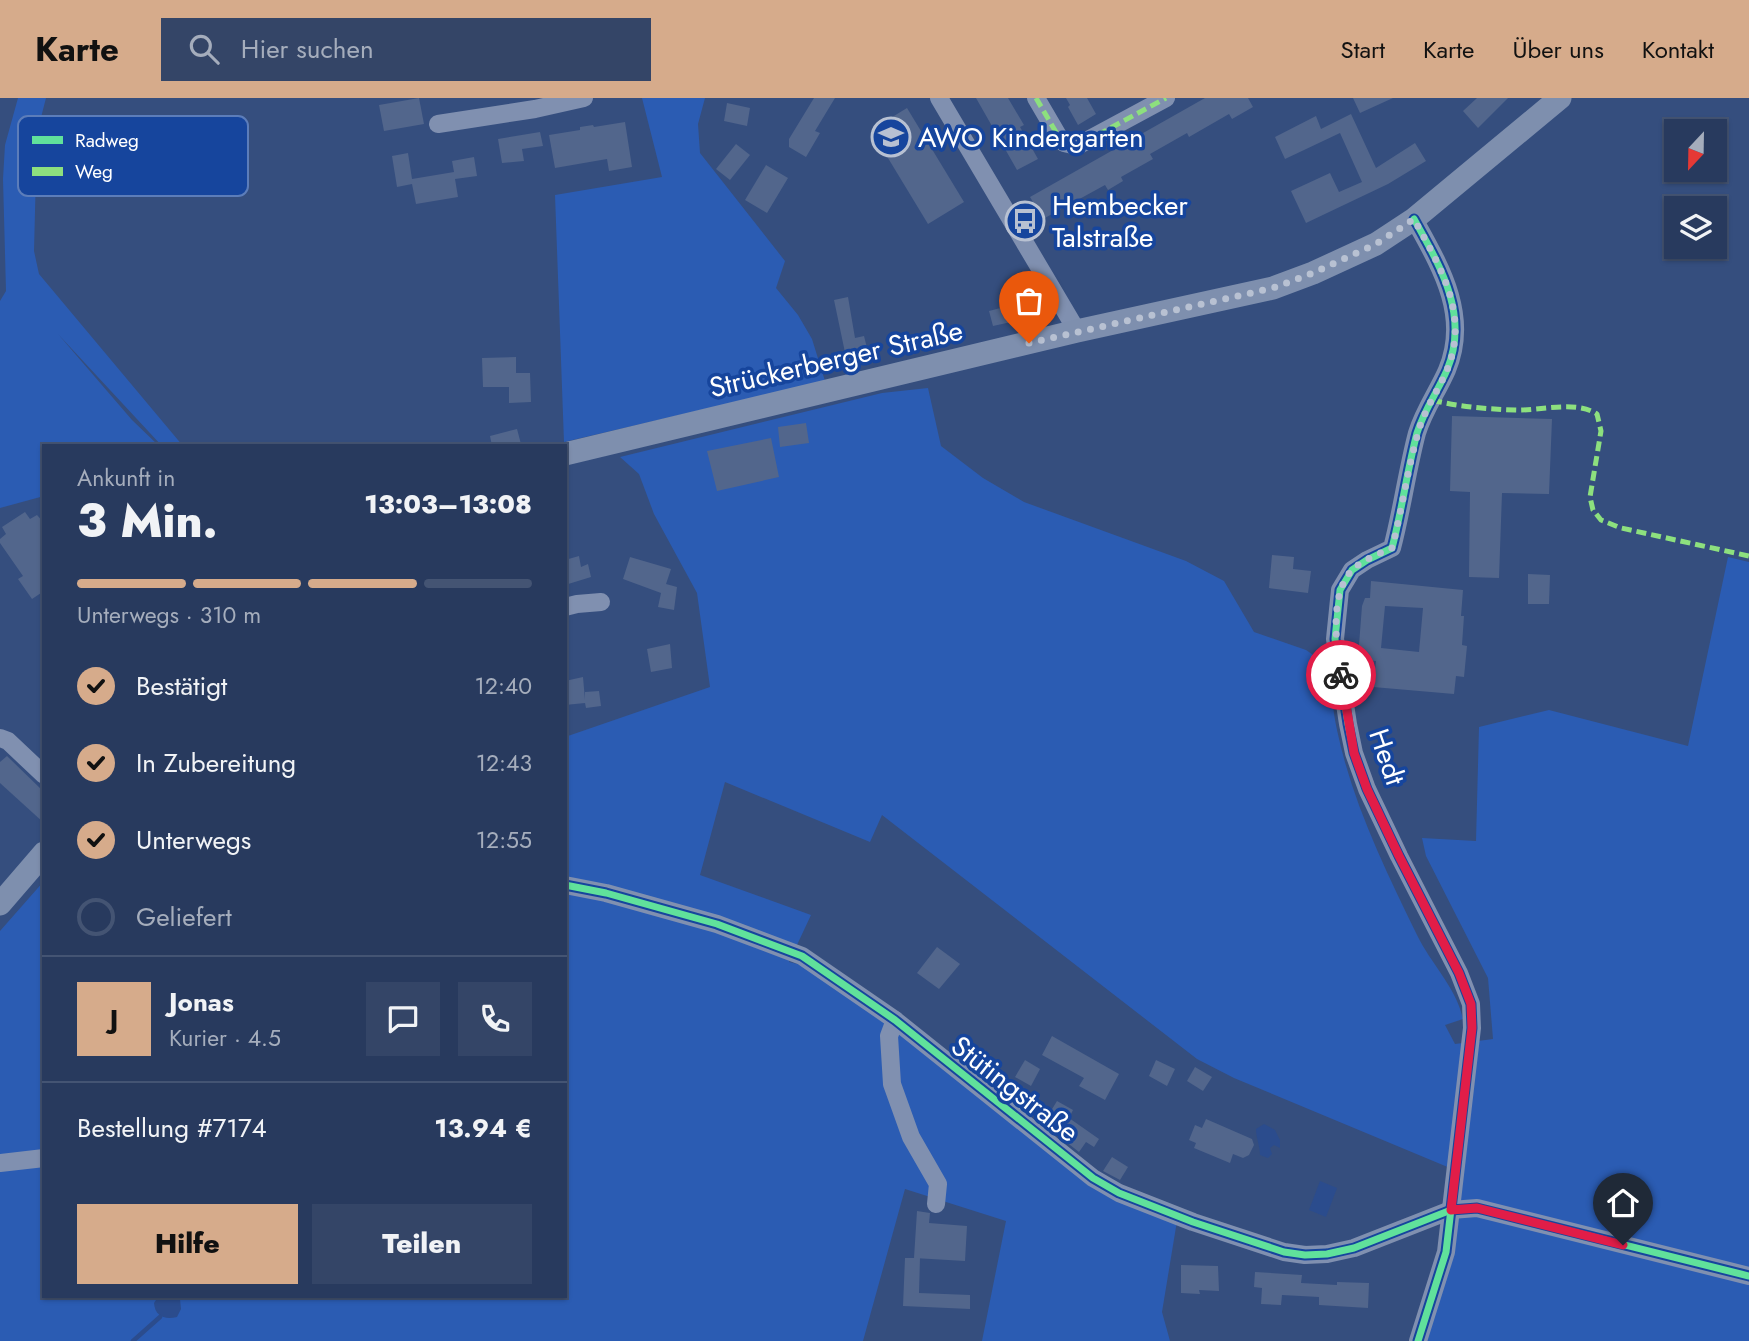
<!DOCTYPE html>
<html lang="de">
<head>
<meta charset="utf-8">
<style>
	:root { --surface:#283a5e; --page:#344567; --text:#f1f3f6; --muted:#a5adbc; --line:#445473; --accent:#d6ab8b }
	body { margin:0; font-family:Jost,sans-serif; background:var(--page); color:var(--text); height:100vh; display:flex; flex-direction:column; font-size:26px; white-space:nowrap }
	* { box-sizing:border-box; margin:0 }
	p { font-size:23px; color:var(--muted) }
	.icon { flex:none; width:38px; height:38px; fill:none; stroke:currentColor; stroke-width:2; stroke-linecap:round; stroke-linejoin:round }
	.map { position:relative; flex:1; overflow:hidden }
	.details { position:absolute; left:42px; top:346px; width:525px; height:854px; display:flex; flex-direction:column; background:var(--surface); border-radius:0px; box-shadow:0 2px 5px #0004,0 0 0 2px var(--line) }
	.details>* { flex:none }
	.needle { width:46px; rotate:202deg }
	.fabs { position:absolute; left:1664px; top:21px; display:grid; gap:14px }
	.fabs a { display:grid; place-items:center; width:63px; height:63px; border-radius:0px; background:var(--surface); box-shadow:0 2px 5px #0004,0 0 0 2px var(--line); font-size:35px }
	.pin { position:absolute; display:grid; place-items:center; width:60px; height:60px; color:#fff; margin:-72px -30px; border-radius:50% 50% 50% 0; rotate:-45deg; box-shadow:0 0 7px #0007 }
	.pin .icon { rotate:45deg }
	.courier { position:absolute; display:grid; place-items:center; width:70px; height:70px; margin:-35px; border:5px solid #e11d48; border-radius:50%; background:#fff; color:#222; box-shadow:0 2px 9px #0007 }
	.head em { font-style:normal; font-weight:800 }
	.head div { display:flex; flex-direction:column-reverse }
	.head { display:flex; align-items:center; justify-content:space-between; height:119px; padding:0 35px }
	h1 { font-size:46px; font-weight:800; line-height:52px }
	.bar { display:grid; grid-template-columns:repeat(4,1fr); gap:10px 7px; align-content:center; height:84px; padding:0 35px }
	.bar i { height:9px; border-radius:5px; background:var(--line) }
	.bar .active { background:var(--accent) }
	.bar p { grid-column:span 4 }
	.line { display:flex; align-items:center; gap:18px; padding:0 35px; border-top:2px solid var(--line) }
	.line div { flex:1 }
	.round { display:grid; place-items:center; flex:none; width:74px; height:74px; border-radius:0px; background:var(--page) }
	ol { padding:0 35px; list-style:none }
	li { display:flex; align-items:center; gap:21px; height:77px }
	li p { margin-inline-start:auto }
	li .icon { padding:7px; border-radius:50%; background:var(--accent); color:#111; stroke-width:4 }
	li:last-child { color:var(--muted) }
	li i { width:38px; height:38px; border:4px solid var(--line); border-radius:50% }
	.action { display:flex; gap:14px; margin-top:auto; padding:14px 35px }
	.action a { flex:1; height:80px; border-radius:0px; background:var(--accent); color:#111; font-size:28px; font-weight:800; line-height:80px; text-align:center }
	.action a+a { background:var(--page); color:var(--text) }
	header { display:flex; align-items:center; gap:42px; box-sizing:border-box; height:98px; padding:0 35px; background:var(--accent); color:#111 }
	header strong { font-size:33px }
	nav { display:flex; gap:38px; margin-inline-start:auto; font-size:24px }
	.search { width:490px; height:63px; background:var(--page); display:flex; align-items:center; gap:18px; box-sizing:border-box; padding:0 24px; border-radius:0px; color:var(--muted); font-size:26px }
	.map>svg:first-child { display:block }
	.green { fill:#2b5cb3 }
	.water { fill:#2b4c8d }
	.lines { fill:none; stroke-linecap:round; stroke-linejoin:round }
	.stream { stroke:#2b4c8d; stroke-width:4.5 }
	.building { fill:#52668c; fill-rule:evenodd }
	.minor { stroke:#8090b0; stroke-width:18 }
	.major { stroke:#7e8fae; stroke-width:23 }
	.quiet { stroke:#8de07e; stroke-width:5; stroke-dasharray:10 5; stroke-linecap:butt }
	.cycleway-casing { stroke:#16459d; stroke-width:11 }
	.cycleway { stroke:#60e19b; stroke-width:7 }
	.done { stroke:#b8c1d2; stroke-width:7; stroke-dasharray:0 12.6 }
	.route { stroke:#e11d48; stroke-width:9 }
	.labels { text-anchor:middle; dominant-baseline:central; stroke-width:7; stroke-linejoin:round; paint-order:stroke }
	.poi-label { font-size:28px; fill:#fff; stroke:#16459d; text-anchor:start }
	.street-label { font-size:28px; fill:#fff; stroke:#16459d }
	.key { fill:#16459d; stroke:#5c7dba; stroke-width:2 }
	.key-label { font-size:19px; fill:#fff }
</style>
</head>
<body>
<header>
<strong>Karte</strong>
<div class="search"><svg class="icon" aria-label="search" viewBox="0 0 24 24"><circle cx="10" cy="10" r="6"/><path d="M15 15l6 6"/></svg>Hier suchen</div>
<nav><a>Start</a><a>Karte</a><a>Über uns</a><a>Kontakt</a></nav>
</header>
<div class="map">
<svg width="1749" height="1243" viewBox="0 0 1749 1243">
	<rect width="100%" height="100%" fill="#354e7e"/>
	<g class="green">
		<path d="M18 0H46L37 35 34 153 39 176 183 348H162L58 236 132 322 159 348H44V398L0 410V203L6 193 3 81 5 47Z"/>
		<path d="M642 0H705L698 26 700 55 785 163 776 190 798 217 812 241 825 283 564 344 555 97 662 79Z"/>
		<path d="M928 290 941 348 983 380 1024 404 1186 463 1224 483 1254 534 1306 552 1329 568C1332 589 1332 611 1337 632 1352 704 1385 771 1417 837 1431 866 1456 889 1463 921L1445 927 1455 946 1493 941 1488 880 1426 758 1422 740 1476 743 1479 629 1549 612 1688 648 1728 459 1749 464V1243H1424L1462 1075 1234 980 1197 961 882 717 870 744 725 684 700 777 811 817 789 864 814 870 1083 1078 1177 1123 1162 1214 1170 1243H982L1006 1123 905 1091 863 1243H0V833L44 783V1199H565V639L710 589 697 495 654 416 639 376 620 359 882 295Z"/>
	</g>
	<g class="water">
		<path d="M1264 1026 1275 1032 1280 1042V1050L1274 1047 1270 1050 1272 1056 1268 1060 1260 1057C1260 1048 1256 1040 1256 1031Z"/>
		<path d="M1320 1083 1337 1090 1326 1119 1309 1112Z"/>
		<path d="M158 1199 180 1201 181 1211 177 1219C164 1222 155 1218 154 1205Z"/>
	</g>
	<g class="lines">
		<path class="stream" d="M133 1243 160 1219"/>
	</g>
	<g class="building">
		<path d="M419 0 424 26 384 33 379 7Z"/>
		<path d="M814 0H835L815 33 820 35 806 59 789 49V41Z"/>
		<path d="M976 0H1008L1024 27 1020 29 1038 61 1017 72Z"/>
		<path d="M1066 0H1087L1096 16 1078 27 1068 9 1070 7Z"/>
		<path d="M1205 0H1248L1253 9 1232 21 1229 16 1189 39 1187 35 1150 56 1153 61 1121 79 1123 83 1108 92 1105 87 1043 121 1030 99Z"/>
		<path d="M1353 0H1393L1360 15Z"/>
		<path d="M1477 0H1508L1478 30 1463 13Z"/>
		<path d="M727 5 750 10 747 28 724 23Z"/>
		<path d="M907 10 964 104 928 126 871 32Z"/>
		<path d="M1351 16 1376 70 1415 45 1426 63 1388 86 1306 125 1291 93 1330 75 1339 94 1362 84 1340 35 1285 61 1275 39 1316 18 1321 31Z"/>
		<path d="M625 24 632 69 609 73 607 61 555 70 549 37 580 32V29L593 27 594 29Z"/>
		<path d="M540 34 543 48 522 51 524 63 502 65 498 41Z"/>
		<path d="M736 46 750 57 730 82 716 71Z"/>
		<path d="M408 55 412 81 454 74 452 63 474 59 477 78 455 81 458 99 416 106 412 86 397 89 392 58Z"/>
		<path d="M766 67 788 80 767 115 745 102Z"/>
		<path d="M848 199 855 240 864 238 869 258 847 264 834 202Z"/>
		<path d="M1008 208 1011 224 993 228 989 213Z"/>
		<path d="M516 259V275H530L531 304 509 305V289H483L482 260Z"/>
		<path d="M1452 318 1552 321 1549 396 1502 395 1499 480 1469 479 1470 394 1450 393Z"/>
		<path d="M806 325 809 345 780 349 778 329Z"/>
		<path d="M517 331 521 346 492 348 490 338Z"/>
		<path d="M771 340 779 379 717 393 707 353Z"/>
		<path d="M25 414 30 421 37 417 44 425V493L32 501 18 481 23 478 0 445V441L6 436 2 429Z"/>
		<path d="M1272 457 1294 459 1293 471 1311 473 1308 495 1269 490Z"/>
		<path d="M579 458 581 469 588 466 591 479 565 487V462Z"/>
		<path d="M630 459 671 471 666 486 677 489 674 512 658 509 661 495 623 481Z"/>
		<path d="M1528 476 1550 477 1549 506H1528Z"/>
		<path d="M1371 483 1463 492 1461 518H1464L1462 547 1467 548 1464 579 1456 578 1454 596 1373 589 1376 563 1352 561V546L1359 547 1362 508 1365 500H1370ZM1385 508 1423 510 1419 554 1381 550Z"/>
		<path d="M670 546 672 570 651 574 647 551Z"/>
		<path d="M583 579 585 602V594L599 593 601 608 586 610 585 605 565 607V583Z"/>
		<path d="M7 658 44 694V725L0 685V664Z"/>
		<path d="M937 849 960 866 939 891 917 875Z"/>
		<path d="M1052 938 1119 976 1105 1002 1079 988 1084 980 1042 957Z"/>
		<path d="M1025 962 1040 971 1031 988 1015 979Z"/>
		<path d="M1156 962 1175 971 1167 988 1149 978Z"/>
		<path d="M1195 969 1212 979 1203 993 1187 983Z"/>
		<path d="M1057 1003 1073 1012 1069 1020 1099 1041 1094 1049 1086 1044 1079 1054 1065 1043 1070 1035 1046 1021Z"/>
		<path d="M1206 1021 1252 1041 1254 1047 1249 1057 1243 1060 1233 1056 1230 1065 1194 1050 1196 1045 1189 1042 1195 1027 1202 1030Z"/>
		<path d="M1112 1059 1128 1069 1120 1082 1103 1073Z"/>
		<path d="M917 1113 930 1115 929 1125 967 1128 965 1163 914 1160Z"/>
		<path d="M905 1160H920L919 1195 970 1197V1211L903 1208Z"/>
		<path d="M1181 1167 1218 1168 1219 1193 1199 1192 1200 1196 1181 1195Z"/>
		<path d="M1255 1174 1302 1177 1301 1185 1337 1187V1184L1369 1185 1368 1210 1319 1207V1199L1282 1197 1281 1207 1261 1206 1262 1190 1254 1189Z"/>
	</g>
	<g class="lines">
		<g class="minor">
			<path d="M939 0 1077 233"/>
			<path d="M1036 0 1060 41 1064 45 1077 48 1166 0"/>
			<path d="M438 26 535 11 584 0"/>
			<path d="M1414 121C1440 168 1470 217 1447 272 1438 293 1424 312 1417 335 1407 373 1402 412 1392 450L1367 462 1352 472 1340 492 1335 541 1348 626 1354 655 1367 691 1399 758 1459 875 1471 906 1472 930 1446 1154 1418 1243"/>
			<path d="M565 509 577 506 601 504"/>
			<path d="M0 640 8 643 44 677"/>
			<path d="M565 787 606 795 717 826 802 858 895 922 1093 1080 1119 1095 1193 1124 1284 1154 1305 1157 1327 1156 1354 1150 1451 1112 1477 1110 1749 1178"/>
			<path d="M895 922 889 938 892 986 911 1039 938 1086 936 1106"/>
			<path d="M0 1065 44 1060"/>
		</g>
		<g class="major">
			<path d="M565 356 1077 233 1273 190 1313 175 1376 146 1414 121 1560 0"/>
			<path d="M0 806 44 755"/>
		</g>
		<g class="quiet">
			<path d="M1036 0 1060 41 1064 45 1077 48 1166 0"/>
			<path d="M1432 302C1460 309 1486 311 1515 312 1541 313 1575 302 1597 316L1601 333 1590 399 1593 412 1601 422 1621 430 1749 458"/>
		</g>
		<defs>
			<g id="cycleway">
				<path d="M1414 121C1440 168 1470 217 1447 272 1438 293 1424 312 1417 335 1407 373 1402 412 1392 450L1367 462 1352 472 1340 492 1335 541 1348 626 1354 655 1367 691 1399 758 1459 875 1471 906 1472 930 1446 1154 1418 1243"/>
				<path d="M565 787 606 795 717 826 802 858 895 922 1093 1080 1119 1095 1193 1124 1284 1154 1305 1157 1327 1156 1354 1150 1451 1112 1477 1110 1749 1178"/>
			</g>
		</defs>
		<use href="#cycleway" class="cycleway-casing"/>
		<use href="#cycleway" class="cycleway"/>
	</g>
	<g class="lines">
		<path class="done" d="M1029 245 1273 190 1313 175 1376 146 1414 121C1440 169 1470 216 1447 272 1438 293 1424 312 1418 335 1407 373 1402 412 1392 450 1379 456 1364 461 1353 471 1329 495 1336 547 1341 577"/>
		<path class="route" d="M1341 577 1354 655 1367 691 1399 758 1459 875 1471 906 1472 930 1451 1112 1477 1110 1623 1147"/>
	</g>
	<defs>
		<symbol id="school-ring" viewBox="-11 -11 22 22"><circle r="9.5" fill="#16459d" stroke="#b8c1d2" stroke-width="1.5"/><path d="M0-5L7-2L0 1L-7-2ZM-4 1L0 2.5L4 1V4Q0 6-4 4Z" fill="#b8c1d2"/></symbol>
		<symbol id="bus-ring" viewBox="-11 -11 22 22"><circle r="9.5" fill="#16459d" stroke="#b8c1d2" stroke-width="1.5"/><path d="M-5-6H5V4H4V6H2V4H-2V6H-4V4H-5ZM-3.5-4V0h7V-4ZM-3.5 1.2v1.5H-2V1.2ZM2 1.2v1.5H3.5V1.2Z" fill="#b8c1d2"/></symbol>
	</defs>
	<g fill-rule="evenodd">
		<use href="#school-ring" x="869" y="17" width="44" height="44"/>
		<use href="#bus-ring" x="1003" y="101" width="44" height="44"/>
	</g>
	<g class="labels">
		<g class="poi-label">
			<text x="918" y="39">AWO Kindergarten</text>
			<text x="1052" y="107">Hembecker<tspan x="1052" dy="32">Talstraße</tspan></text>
		</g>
		<g class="street-label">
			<text transform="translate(836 261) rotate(-13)">Strückerberger Straße</text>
			<text transform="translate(1387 659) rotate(71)">Hedt</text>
			<text transform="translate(1015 991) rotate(38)">Stütingstraße</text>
		</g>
	</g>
	<rect x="18" y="18" width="230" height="80" rx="10" class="key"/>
	<rect x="32" y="38" width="31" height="8" fill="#60e19b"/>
	<rect x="32" y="69" width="31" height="9" fill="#8de07e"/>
	<g class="key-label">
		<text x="75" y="49">Radweg</text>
		<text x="75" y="80">Weg</text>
	</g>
</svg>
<div class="fabs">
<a><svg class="needle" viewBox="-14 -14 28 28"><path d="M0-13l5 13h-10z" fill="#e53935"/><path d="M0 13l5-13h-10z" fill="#a5adbc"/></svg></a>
<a><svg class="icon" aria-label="layers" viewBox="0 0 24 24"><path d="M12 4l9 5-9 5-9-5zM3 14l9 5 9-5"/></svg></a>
</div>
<div class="pin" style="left:1029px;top:245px;background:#ea580c"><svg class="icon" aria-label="bag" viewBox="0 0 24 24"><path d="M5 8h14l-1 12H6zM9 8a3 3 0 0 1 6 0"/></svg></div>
<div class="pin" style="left:1623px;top:1147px;background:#1f2937"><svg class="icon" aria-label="home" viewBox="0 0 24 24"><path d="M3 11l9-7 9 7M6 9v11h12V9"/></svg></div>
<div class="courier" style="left:1341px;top:577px"><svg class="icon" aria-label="bike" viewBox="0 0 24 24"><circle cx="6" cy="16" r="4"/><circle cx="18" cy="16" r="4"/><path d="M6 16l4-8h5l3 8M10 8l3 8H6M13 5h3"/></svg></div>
<section class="details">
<div class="head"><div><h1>3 Min.</h1><p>Ankunft in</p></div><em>13:03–13:08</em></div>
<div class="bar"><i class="active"></i><i class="active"></i><i class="active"></i><i></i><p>Unterwegs · 310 m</p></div>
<ol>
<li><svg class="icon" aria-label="check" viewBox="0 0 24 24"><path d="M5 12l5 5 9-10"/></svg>Bestätigt<p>12:40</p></li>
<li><svg class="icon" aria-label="check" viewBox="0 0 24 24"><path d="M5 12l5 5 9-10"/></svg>In Zubereitung<p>12:43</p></li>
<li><svg class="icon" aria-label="check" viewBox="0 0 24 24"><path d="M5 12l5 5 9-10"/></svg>Unterwegs<p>12:55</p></li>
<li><i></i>Geliefert</li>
</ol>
<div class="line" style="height:126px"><b class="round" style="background:var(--accent);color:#111">J</b><div><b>Jonas</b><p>Kurier · 4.5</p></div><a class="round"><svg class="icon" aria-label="chat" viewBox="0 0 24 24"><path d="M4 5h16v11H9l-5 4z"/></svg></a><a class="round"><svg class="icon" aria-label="phone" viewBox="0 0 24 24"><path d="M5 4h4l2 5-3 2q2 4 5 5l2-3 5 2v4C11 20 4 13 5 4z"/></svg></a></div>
<div class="line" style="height:91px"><div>Bestellung #7174</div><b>13.94 €</b></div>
<div class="action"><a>Hilfe</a><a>Teilen</a></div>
</section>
</div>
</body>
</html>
